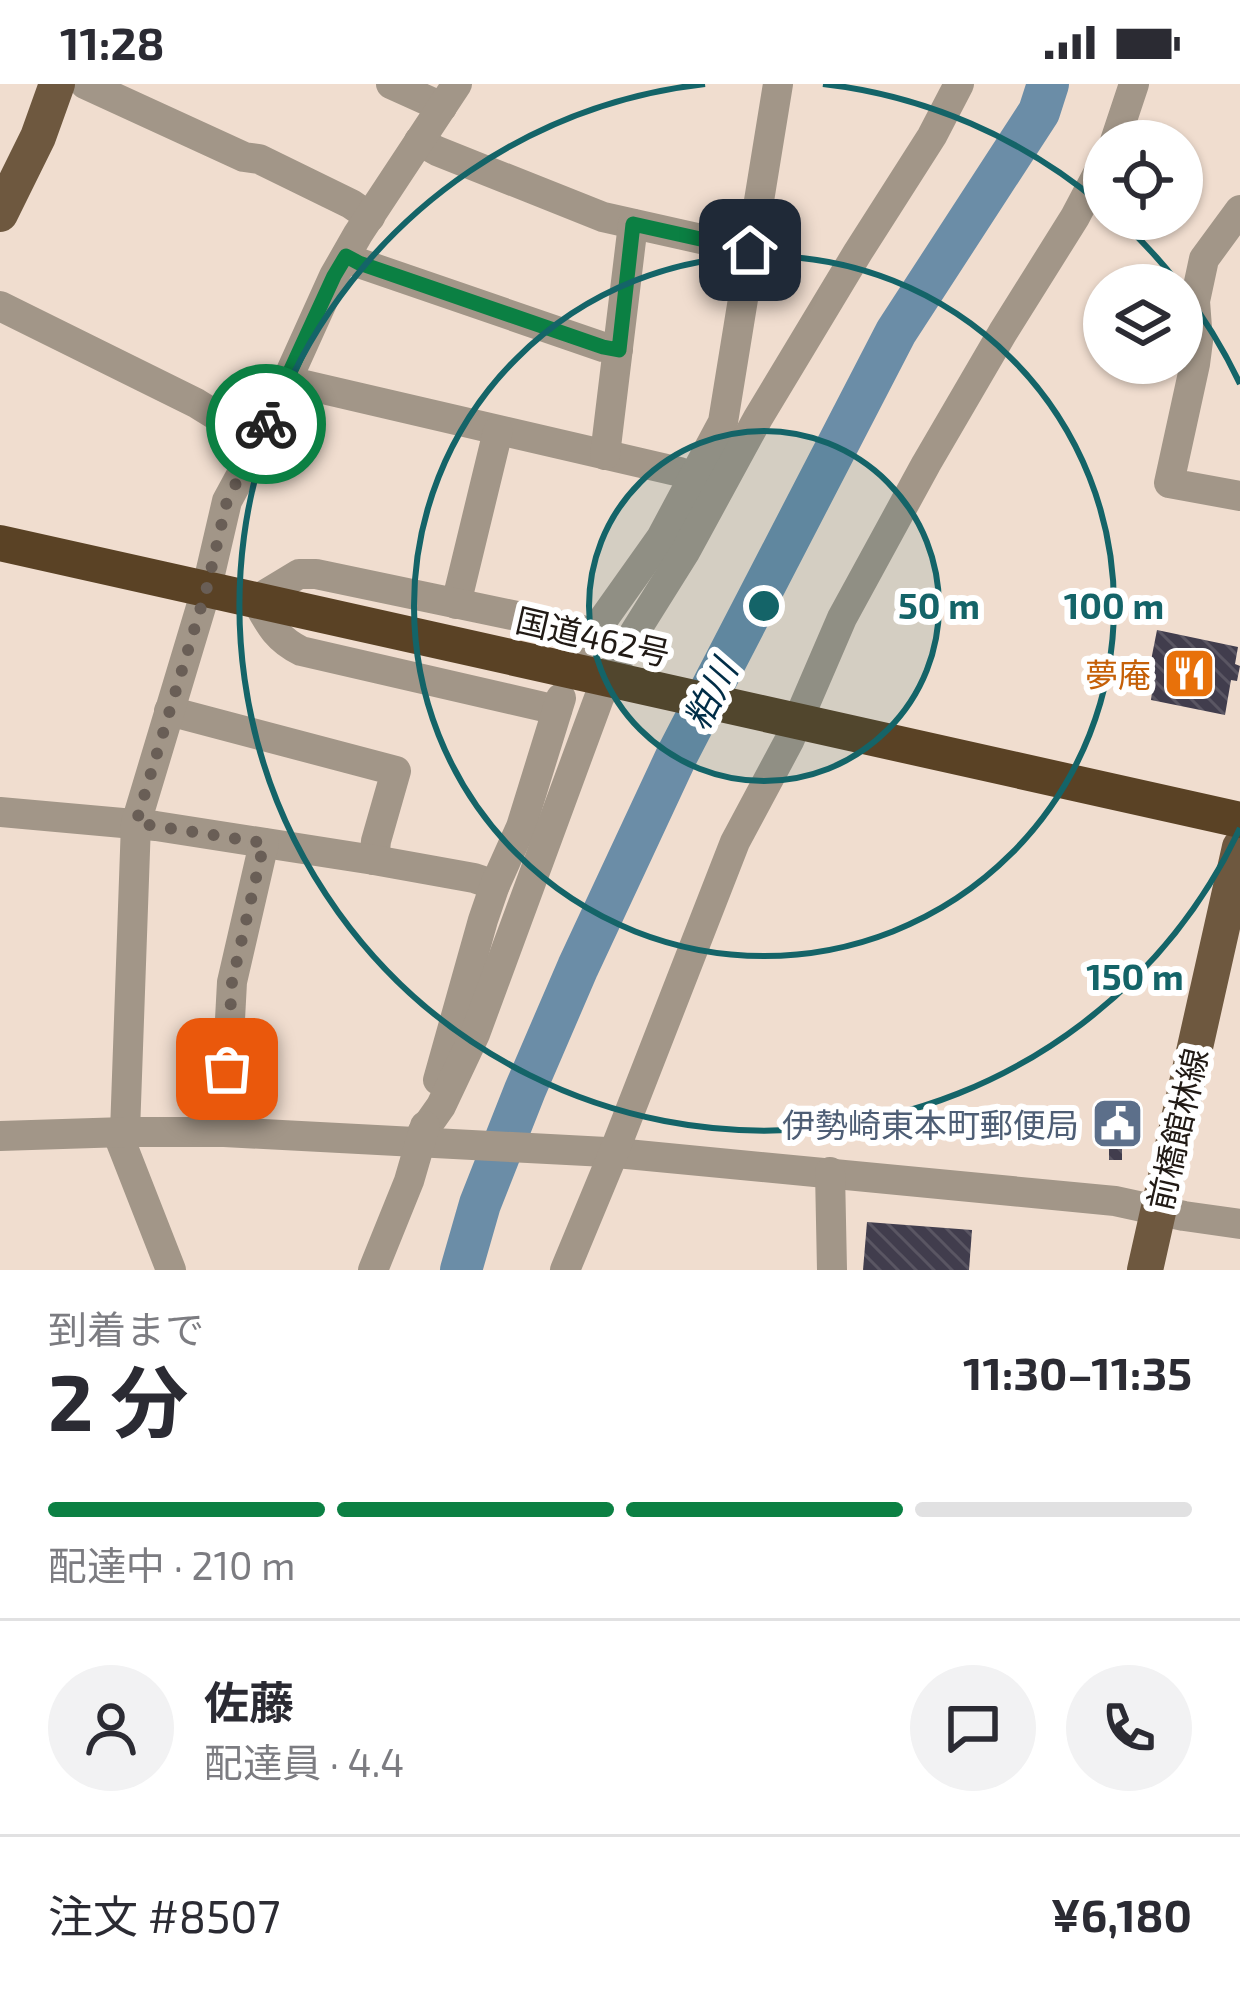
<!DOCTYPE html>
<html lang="ja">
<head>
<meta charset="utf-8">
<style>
	:root { --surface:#fff; --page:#f2f2f3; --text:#2b2b33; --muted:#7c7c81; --line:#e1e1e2; --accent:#0b8043 }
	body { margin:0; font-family:"Exo 2","Noto Sans JP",sans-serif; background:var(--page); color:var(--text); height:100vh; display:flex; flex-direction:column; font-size:45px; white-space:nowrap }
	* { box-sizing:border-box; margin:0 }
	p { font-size:39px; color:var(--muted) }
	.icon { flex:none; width:66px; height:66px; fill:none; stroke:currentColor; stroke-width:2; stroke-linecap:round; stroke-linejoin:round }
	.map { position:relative; height:1186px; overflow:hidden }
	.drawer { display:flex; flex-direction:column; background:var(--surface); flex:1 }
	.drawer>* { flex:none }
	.tools { position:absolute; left:1083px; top:36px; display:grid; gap:24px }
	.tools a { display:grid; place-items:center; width:120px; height:120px; border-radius:50%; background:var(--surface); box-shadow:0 3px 9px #0004; font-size:60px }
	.pin { position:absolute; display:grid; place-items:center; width:102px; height:102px; color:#fff; margin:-51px; border-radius:24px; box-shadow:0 6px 18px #0006 }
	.courier { position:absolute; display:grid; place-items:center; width:120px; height:120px; margin:-60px; border:9px solid #0b8043; border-radius:50%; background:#fff; color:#222; box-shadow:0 3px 15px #0007 }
	.overview em { font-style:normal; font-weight:700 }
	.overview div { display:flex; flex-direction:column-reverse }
	.overview { display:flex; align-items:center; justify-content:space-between; height:204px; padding:0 48px }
	h1 { font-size:78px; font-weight:700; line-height:90px }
	.bar { display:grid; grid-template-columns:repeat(4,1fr); gap:18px 12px; align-content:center; height:144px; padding:0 48px }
	.bar i { height:15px; border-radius:9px; background:var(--line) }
	.bar .on { background:var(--accent) }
	.bar p { grid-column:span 4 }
	.line { display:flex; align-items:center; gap:30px; padding:0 48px; border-top:3px solid var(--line) }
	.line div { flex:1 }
	.round { display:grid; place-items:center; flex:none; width:126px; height:126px; border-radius:63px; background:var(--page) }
	.status { display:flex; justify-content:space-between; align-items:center; height:84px; padding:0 60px; background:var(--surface); direction:ltr }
	.status svg { height:33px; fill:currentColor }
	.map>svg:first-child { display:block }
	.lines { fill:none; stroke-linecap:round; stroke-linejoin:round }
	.river { stroke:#6b8da7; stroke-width:42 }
	.building { fill:url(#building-back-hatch) }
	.minor { stroke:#a29688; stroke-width:30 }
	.major { stroke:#6e583f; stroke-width:36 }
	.highway { stroke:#5a4225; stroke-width:36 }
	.done { stroke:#695e56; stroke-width:12; stroke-dasharray:0 21.6 }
	.route { stroke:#0b8043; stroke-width:15 }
	.ring { fill:none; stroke:#146468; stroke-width:6 }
	.labels { text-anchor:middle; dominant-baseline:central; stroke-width:12; stroke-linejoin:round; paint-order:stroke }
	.street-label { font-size:33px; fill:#211a15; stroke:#fff }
	.food-label { font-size:33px; fill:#c56008; stroke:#fff; text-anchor:end }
	.service-label { font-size:33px; fill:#4e5e75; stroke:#fff; text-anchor:end }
	.water-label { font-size:36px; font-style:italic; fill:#002d47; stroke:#fff }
	.centre { fill:#146468; stroke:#fff; stroke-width:6 }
	.ring-label { font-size:36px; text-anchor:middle; font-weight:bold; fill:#146468; stroke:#fff; stroke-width:12; stroke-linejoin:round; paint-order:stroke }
</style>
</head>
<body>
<div class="status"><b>11:28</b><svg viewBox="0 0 49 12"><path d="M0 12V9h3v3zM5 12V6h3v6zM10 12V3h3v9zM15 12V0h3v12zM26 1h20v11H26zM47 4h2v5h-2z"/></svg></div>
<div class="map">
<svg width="1240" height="1186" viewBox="0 0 1240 1186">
	<defs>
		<pattern id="building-back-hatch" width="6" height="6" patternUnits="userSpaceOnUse" patternTransform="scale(3)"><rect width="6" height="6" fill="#413d4d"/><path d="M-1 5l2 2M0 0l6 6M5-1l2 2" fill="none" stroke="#5a5663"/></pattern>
	</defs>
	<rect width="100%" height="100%" fill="#f0ddcf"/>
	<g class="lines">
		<path class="river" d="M461 1186 480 1120 525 1006 578 883 676 673 896 248 1039 28 1048 0"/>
	</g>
	<g class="building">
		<path d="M1157 546 1238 563 1235 580 1240 582 1237 597 1231 596 1225 631 1151 616 1152 608 1145 607Z"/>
		<path d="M1109 1032 1122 1033V1076H1109Z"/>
		<path d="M867 1138 972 1146 969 1186H863Z"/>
	</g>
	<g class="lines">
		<g class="minor">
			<path d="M85 0 244 73 259 75 351 120 370 133"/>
			<path d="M391 0 442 23"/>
			<path d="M419 57 437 67 603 133 750 166"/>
			<path d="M1115 57 1134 0"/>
			<path d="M1240 126 1204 175 1195 217 1198 257 1195 280 1169 399 1240 412"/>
			<path d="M346 172 359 179 603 263 618 265"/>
			<path d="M0 222 196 319 259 358"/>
			<path d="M287 293 301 300 680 388 693 394"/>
			<path d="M605 371 633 140"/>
			<path d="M456 520 498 347"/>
			<path d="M585 561 661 454 723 338 778 0"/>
			<path d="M557 626 301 567C276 555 269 539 256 516L299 490H316L579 545 592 550"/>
			<path d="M169 627 396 687 376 757 374 776"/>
			<path d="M0 728 156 742 374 776 474 794 495 801"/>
			<path d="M438 996 483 836 495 801 521 743 561 614"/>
			<path d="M117 1048 171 1186"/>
			<path d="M125 1048 136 739 207 503 227 417 259 358 334 192 358 150 457 0"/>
			<path d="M224 1048 232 898 264 759"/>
			<path d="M422 1049 441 1022 475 950 599 614 623 567 685 468 758 334 858 168 932 52 959 0"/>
			<path d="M0 1052 125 1048H224L606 1068 1115 1117 1184 1132 1240 1140"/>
			<path d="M830 1088 832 1186"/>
			<path d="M373 1186 409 1097 425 1042"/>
			<path d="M565 1186 614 1068 735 758 789 657 842 534 926 380 1003 248 1075 133 1104 78"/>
		</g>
		<g class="major">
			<path d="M0 130 38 53 57 0"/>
			<path d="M1145 1186 1240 763"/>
		</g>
		<path class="highway" d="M0 459 1240 736"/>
	</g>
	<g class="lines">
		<path class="done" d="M227 985 232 898 264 759 136 739 207 503 227 417 266 340"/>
		<path class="route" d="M266 340 334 192 346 172 359 179 603 263 619 266 633 140 750 166"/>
	</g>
	<circle cx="764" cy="522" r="175" fill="#146468" fill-opacity=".12"/>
	<g class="ring">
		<circle cx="764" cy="522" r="175"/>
		<circle cx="764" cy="522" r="350"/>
		<path d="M1240 744A525 525 0 1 1 705 0M823 0A525 525 0 0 1 1101 120M1122 138A525 525 0 0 1 1178 199M1183 206A525 525 0 0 1 1240 300"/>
	</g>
	<defs>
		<symbol id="restaurant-square" viewBox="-11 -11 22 22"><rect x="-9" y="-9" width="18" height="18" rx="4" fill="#e8710a" stroke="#fff"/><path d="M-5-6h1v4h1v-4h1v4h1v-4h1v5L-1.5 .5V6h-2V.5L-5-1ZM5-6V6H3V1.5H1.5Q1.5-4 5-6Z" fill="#fff"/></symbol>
		<symbol id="civic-square" viewBox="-11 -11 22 22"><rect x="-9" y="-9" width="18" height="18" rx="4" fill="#5c6f8a" stroke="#fff"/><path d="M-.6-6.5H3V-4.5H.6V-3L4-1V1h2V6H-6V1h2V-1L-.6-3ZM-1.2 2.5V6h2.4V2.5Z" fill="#fff"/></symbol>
	</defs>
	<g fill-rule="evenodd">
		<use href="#restaurant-square" x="1160" y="560" width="59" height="59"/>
		<use href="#civic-square" x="1088" y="1010" width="59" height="59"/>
	</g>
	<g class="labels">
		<g class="street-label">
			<text transform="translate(593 552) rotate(13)">国道462号</text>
			<text transform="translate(1177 1045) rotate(-77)">前橋館林線</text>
		</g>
		<g class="food-label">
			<text x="1151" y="590">夢庵</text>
		</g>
		<g class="service-label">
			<text x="1079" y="1040">伊勢崎東本町郵便局</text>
		</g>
		<g class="water-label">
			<text transform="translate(709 610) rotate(-63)">粕川</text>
		</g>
	</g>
	<circle cx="764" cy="522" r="18" class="centre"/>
	<g class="ring-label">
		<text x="939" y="535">50 m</text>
		<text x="1114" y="535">100 m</text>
		<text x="1135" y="906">150 m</text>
	</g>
</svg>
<div class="tools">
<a><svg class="icon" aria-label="locate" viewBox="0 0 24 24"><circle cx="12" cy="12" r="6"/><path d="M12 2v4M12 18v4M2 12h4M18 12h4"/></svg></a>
<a><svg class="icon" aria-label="layers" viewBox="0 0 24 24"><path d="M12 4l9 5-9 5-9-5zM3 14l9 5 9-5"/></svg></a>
</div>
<div class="pin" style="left:227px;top:985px;background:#ea580c"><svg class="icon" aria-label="bag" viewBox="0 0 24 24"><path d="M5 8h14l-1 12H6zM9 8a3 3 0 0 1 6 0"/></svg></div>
<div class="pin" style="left:750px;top:166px;background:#1f2937"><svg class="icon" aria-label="home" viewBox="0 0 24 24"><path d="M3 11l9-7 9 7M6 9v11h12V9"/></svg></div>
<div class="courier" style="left:266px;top:340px"><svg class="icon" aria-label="bike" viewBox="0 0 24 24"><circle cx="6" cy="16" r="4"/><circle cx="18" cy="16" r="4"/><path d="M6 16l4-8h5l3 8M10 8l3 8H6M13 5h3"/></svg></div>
</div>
<section class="drawer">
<div class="overview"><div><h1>2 分</h1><p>到着まで</p></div><em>11:30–11:35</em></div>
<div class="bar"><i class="on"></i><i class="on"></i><i class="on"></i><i></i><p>配達中 · 210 m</p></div>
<div class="line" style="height:216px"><a class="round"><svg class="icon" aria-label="person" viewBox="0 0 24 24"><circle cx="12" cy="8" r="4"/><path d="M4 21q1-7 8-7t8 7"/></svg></a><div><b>佐藤</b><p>配達員 · 4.4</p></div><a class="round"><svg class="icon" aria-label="chat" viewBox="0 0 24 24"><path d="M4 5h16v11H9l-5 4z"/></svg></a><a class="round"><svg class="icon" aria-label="phone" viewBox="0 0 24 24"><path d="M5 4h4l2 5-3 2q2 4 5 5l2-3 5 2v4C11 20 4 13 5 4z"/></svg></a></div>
<div class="line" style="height:156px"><div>注文 #8507</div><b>¥6,180</b></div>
</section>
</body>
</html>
